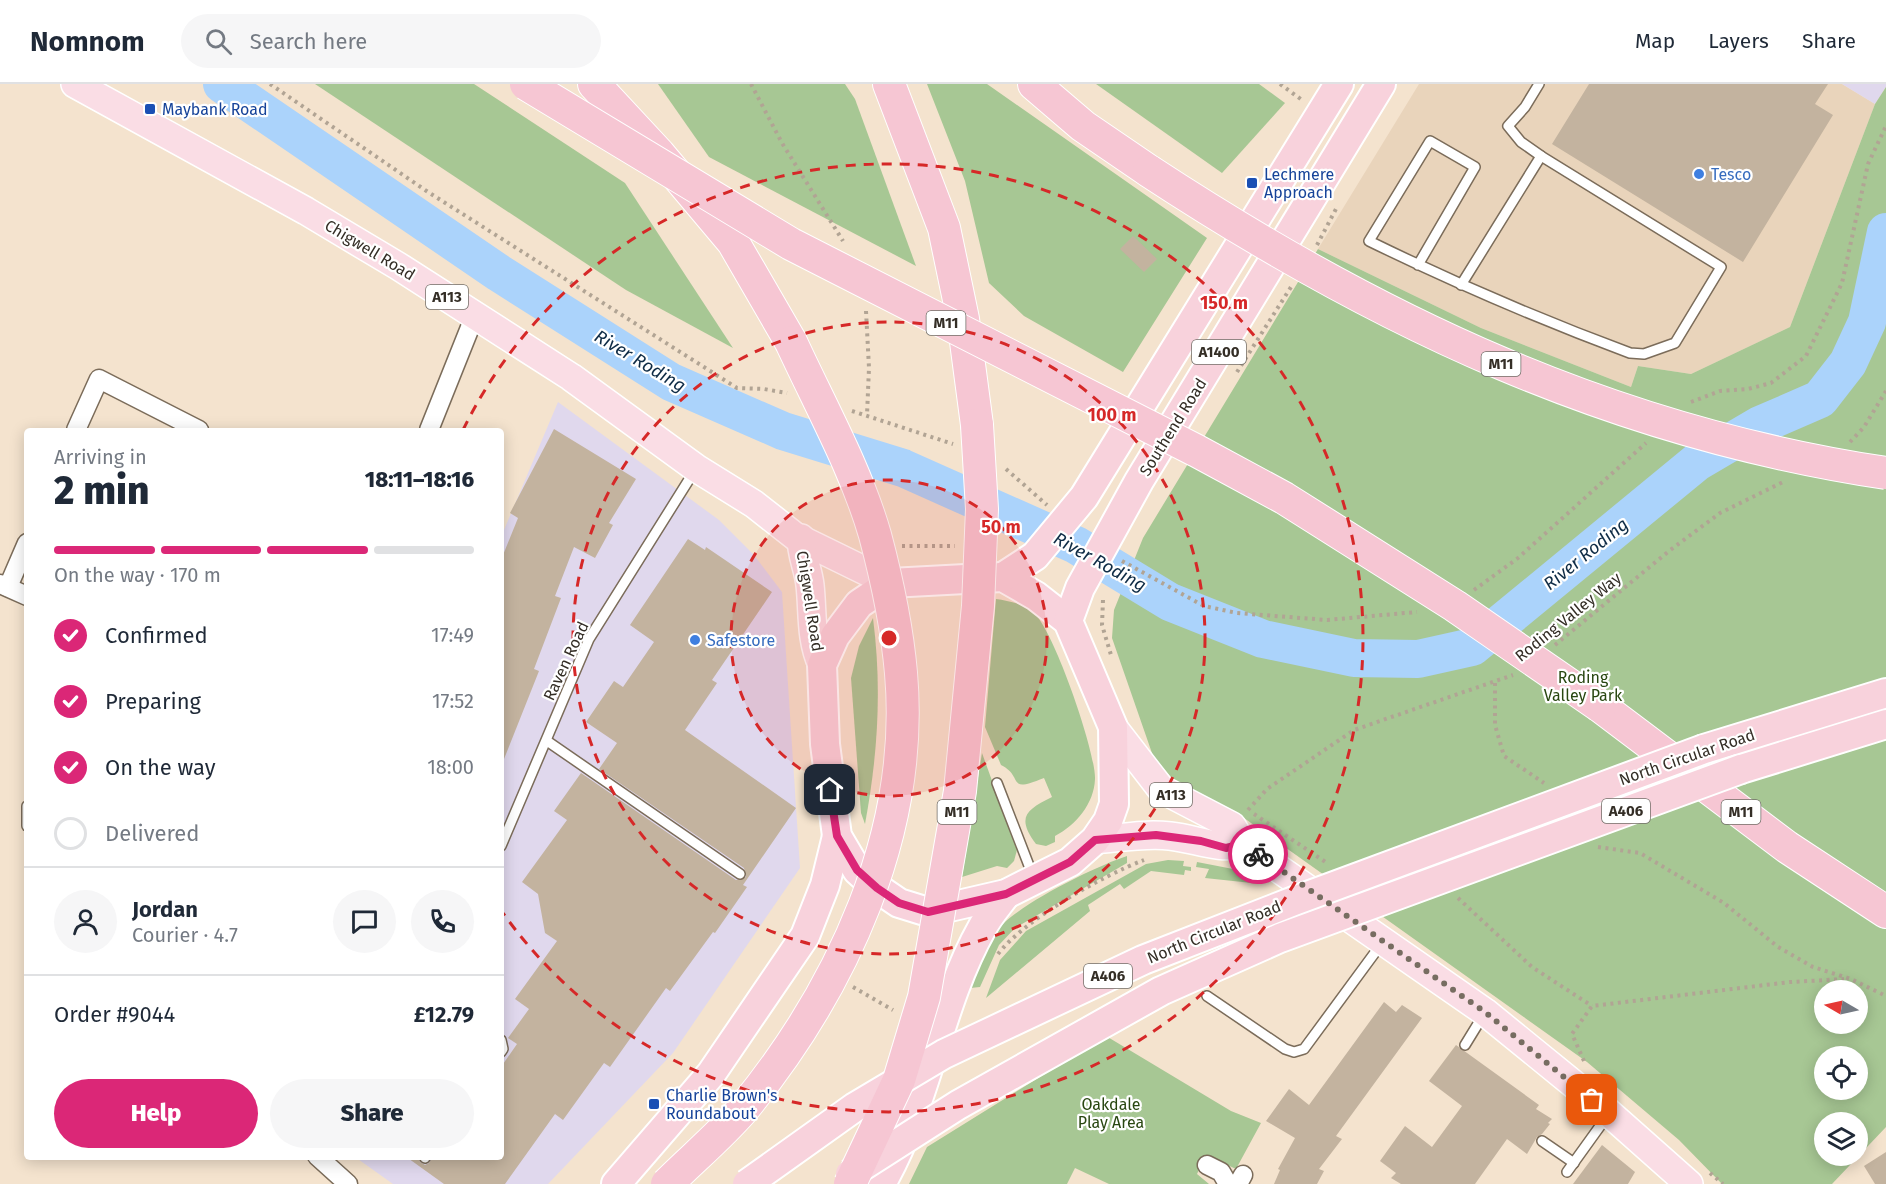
<!DOCTYPE html>
<html lang="en">
<head>
<meta charset="utf-8">
<style>
	:root { --surface:#fff; --page:#f6f6f7; --text:#1f2937; --muted:#747a83; --line:#e0e1e3; --accent:#db2777 }
	body { margin:0; font-family:"Fira Sans",sans-serif; background:var(--page); color:var(--text); height:100vh; display:flex; flex-direction:column; font-size:22px; white-space:nowrap }
	* { box-sizing:border-box; margin:0 }
	p { font-size:20px; color:var(--muted) }
	.icon { flex:none; width:33px; height:33px; fill:none; stroke:currentColor; stroke-width:2; stroke-linecap:round; stroke-linejoin:round }
	.map { position:relative; flex:1; overflow:hidden }
	.drawer { position:absolute; left:24px; top:344px; width:480px; height:732px; display:flex; flex-direction:column; background:var(--surface); border-radius:6px; box-shadow:0 3px 15px #0003 }
	.drawer>* { flex:none }
	.needle { width:39px; rotate:279deg }
	.controls { position:absolute; left:1814px; top:896px; display:grid; gap:12px }
	.controls a { display:grid; place-items:center; width:54px; height:54px; border-radius:50%; background:var(--surface); box-shadow:0 3px 15px #0003; font-size:30px }
	.pin { position:absolute; display:grid; place-items:center; width:51px; height:51px; color:#fff; margin:-26px; border-radius:12px; box-shadow:0 3px 9px #0006 }
	.courier { position:absolute; display:grid; place-items:center; width:60px; height:60px; margin:-30px; border:4px solid #db2777; border-radius:50%; background:#fff; color:#222; box-shadow:0 2px 8px #0007 }
	.headline em { font-style:normal; font-weight:800 }
	.headline div { display:flex; flex-direction:column-reverse }
	.headline { display:flex; align-items:center; justify-content:space-between; height:102px; padding:0 30px }
	h1 { font-size:39px; font-weight:800; line-height:45px }
	.bar { display:grid; grid-template-columns:repeat(4,1fr); gap:9px 6px; align-content:center; height:72px; padding:0 30px }
	.bar i { height:8px; border-radius:4px; background:var(--line) }
	.bar .current { background:var(--accent) }
	.bar p { grid-column:span 4 }
	.line { display:flex; align-items:center; gap:15px; padding:0 30px; border-top:2px solid var(--line) }
	.line div { flex:1 }
	.round { display:grid; place-items:center; flex:none; width:63px; height:63px; border-radius:32px; background:var(--page) }
	ol { padding:0 30px; list-style:none }
	li { display:flex; align-items:center; gap:18px; height:66px }
	li p { margin-inline-start:auto }
	li .icon { padding:6px; border-radius:50%; background:var(--accent); color:#fff; stroke-width:4 }
	li:last-child { color:var(--muted) }
	li i { width:33px; height:33px; border:3px solid var(--line); border-radius:50% }
	.primary-button { display:flex; gap:12px; margin-top:auto; padding:12px 30px }
	.primary-button a { flex:1; height:69px; border-radius:36px; background:var(--accent); color:#fff; font-size:24px; font-weight:800; line-height:69px; text-align:center }
	.primary-button a+a { background:var(--page); color:var(--text) }
	header { display:flex; align-items:center; gap:36px; box-sizing:border-box; height:84px; padding:0 30px; background:var(--surface); border-bottom:2px solid var(--line) }
	header strong { font-size:28px }
	nav { display:flex; gap:33px; margin-inline-start:auto; font-size:21px }
	.search { width:420px; height:54px; background:var(--page); display:flex; align-items:center; gap:15px; box-sizing:border-box; padding:0 21px; border-radius:33px; color:var(--muted); font-size:22px }
	.map>svg:first-child { display:block }
	.built { fill:#e9d4bb }
	.industrial { fill:#e0d8ed }
	.green { fill:#a7c794; fill-rule:evenodd }
	.lines { fill:none; stroke-linecap:round; stroke-linejoin:round }
	.river { stroke:#abd3fb; stroke-width:38 }
	.building { fill:#c3b39f }
	.service-casing { stroke:#7b6c5a; stroke-width:12 }
	.minor-casing { stroke:#7b6c5a; stroke-width:21 }
	.primary-casing { stroke:#fff; stroke-width:30 }
	.trunk-casing { stroke:#fff; stroke-width:32 }
	.motorway-casing { stroke:#fff; stroke-width:34 }
	.path { stroke:#b1a494; stroke-width:4; stroke-dasharray:3 4.5; stroke-linecap:butt }
	.service { stroke:#fff; stroke-width:9 }
	.minor { stroke:#fff; stroke-width:18 }
	.primary { stroke:#fadde5; stroke-width:27 }
	.trunk { stroke:#f8d2dc; stroke-width:28 }
	.motorway { stroke:#f6c6d3; stroke-width:32 }
	.trunk-bridge-casing { stroke:#fff; stroke-width:32; stroke-linecap:butt }
	.motorway-bridge-casing { stroke:#fff; stroke-width:34; stroke-linecap:butt }
	.trunk-bridge { stroke:#f8d2dc; stroke-width:28 }
	.motorway-bridge { stroke:#f6c6d3; stroke-width:32 }
	.done { stroke:#776d61; stroke-width:6; stroke-dasharray:0 10.8 }
	.route { stroke:#db2777; stroke-width:8 }
	.ring { fill:none; stroke:#d62828; stroke-width:3; stroke-dasharray:10 8 }
	.transit-dot { fill:#1a4fb4; stroke:#fff; stroke-width:2 }
	.shop-dot { fill:#3f7fe0; stroke:#fff; stroke-width:2 }
	.labels { text-anchor:middle; dominant-baseline:central; stroke-width:4.5; stroke-linejoin:round; paint-order:stroke }
	.shield { fill:#fff; stroke:#716d67; stroke-width:1.5 }
	.shield-label { font-size:15px; font-weight:bold; fill:#342e26 }
	.transit-label { font-size:16px; fill:#164399; stroke:#fff; text-anchor:start }
	.shop-label { font-size:16px; fill:#366cbe; stroke:#fff; text-anchor:start }
	.street-label { font-size:16px; fill:#342e26; stroke:#fff }
	.park-label { font-size:16px; fill:#294711; stroke:#fff }
	.water-label { font-size:18px; font-style:italic; fill:#0f2c46; stroke:#fff }
	.centre { fill:#d62828; stroke:#fff; stroke-width:3 }
	.ring-label { font-size:18px; text-anchor:middle; font-weight:bold; fill:#d62828; stroke:#fff; stroke-width:4.5; stroke-linejoin:round; paint-order:stroke }
</style>
</head>
<body>
<header>
<strong>Nomnom</strong>
<div class="search"><svg class="icon" aria-label="search" viewBox="0 0 24 24"><circle cx="10" cy="10" r="6"/><path d="M15 15l6 6"/></svg>Search here</div>
<nav><a>Map</a><a>Layers</a><a>Share</a></nav>
</header>
<div class="map">
<svg width="1886" height="1100" viewBox="0 0 1886 1100">
	<rect width="100%" height="100%" fill="#f4e3ce"/>
	<path class="built" d="M1419 0H1842L1875 20 1790 243 1691 290 1638 282 1631 303 1481 244 1318 165Z"/>
	<g class="industrial">
		<path d="M1842 0H1886V3L1875 20Z"/>
		<path d="M558 318 719 436 754 471 782 508 800 784 673 969 548 1100H393L355 1073 501 1072V453Z"/>
	</g>
	<g class="green">
		<path d="M315 0H474L625 99 733 264 626 206Z"/>
		<path d="M658 0H845L855 15 916 182 709 73Z"/>
		<path d="M927 0H987L1207 154 1123 288 1024 232 989 199 965 97Z"/>
		<path d="M1096 0H1259L1285 19 1222 89Z"/>
		<path d="M1886 3V1043L1832 1100H1722L1679 1056 1587 978 1244 734 1176 699 1153 672 1112 554 1114 526 1143 454 1318 165 1481 244 1631 303 1638 282 1691 290 1790 243 1875 20ZM1824 906H1857V939H1824ZM1824 972H1857V1005H1824ZM1824 1038H1857V1071H1824Z"/>
		<path d="M996 515C1009 517 1025 520 1034 529 1054 547 1096 668 1095 695 1094 720 1076 741 1055 752V758L1046 762 1036 760C1016 733 1026 726 1052 713L1044 694C1005 710 1025 693 1001 681L985 643Z"/>
		<path d="M873 534C882 604 878 670 865 740L861 729 851 594 859 562Z"/>
		<path d="M982 669 1017 766 1014 777 1007 784 997 782 962 793Z"/>
		<path d="M1127 772V779L1015 844 999 861 980 903 970 904C976 886 985 865 995 849 1012 823 1096 782 1127 772Z"/>
		<path d="M1168 776 1184 777 1183 782 1191 783V787L1185 786 1184 791 1151 787 1124 805 1120 800 1088 821 1090 827 986 914 1000 876 1026 847 1146 780Z"/>
		<path d="M1197 778 1233 785 1261 800 1205 794 1209 785 1196 783Z"/>
		<path d="M1106 952 1231 1027 1261 1039 1236 1085 1206 1071 1197 1090 1209 1100H1109L1075 1084 1067 1100H909L927 1063Z"/>
	</g>
	<g class="lines">
		<path class="river" d="M222 0 499 189 671 298 783 347 903 384 1076 461 1170 518 1263 555 1354 574 1418 575 1472 563 1697 378 1760 341 1820 315 1848 279 1867 238 1886 148"/>
	</g>
	<g class="building">
		<path d="M1589 0H1828L1815 20 1833 31 1743 178 1552 60Z"/>
		<path d="M1133 152 1157 175 1144 188 1120 165Z"/>
		<path d="M554 345 636 395 609 439 613 441 595 474 574 463 555 512 561 514 534 585 539 587 502 680 501 476 518 434 510 429Z"/>
		<path d="M688 455 705 466 706 463 772 508 712 596 717 599 685 646 796 724 743 801 747 803 715 849 713 848 670 907 666 904 610 983 604 979 563 1036 555 1030 505 1100H444L405 1072H419L420 1078 425 1081 429 1079 433 1072H501V983L517 960 508 954 529 925 515 915 557 857 545 849 538 810 522 798 567 736 554 727 581 689 736 796 746 793 744 784 599 685 617 659 586 638 614 597 623 603 654 558 630 541Z"/>
		<path d="M1384 918 1396 928 1402 921 1422 934 1336 1052 1342 1055 1319 1085 1324 1087 1317 1100H1274L1280 1086 1278 1085 1295 1054 1266 1037 1289 1005 1309 1021Z"/>
		<path d="M1456 961 1539 1021 1536 1025 1552 1035 1548 1039 1550 1040 1542 1050 1537 1053 1527 1070 1507 1055 1475 1100H1401L1391 1094 1396 1089 1380 1077 1405 1042 1432 1063 1462 1022 1429 997Z"/>
		<path d="M1602 1061 1635 1088 1628 1100H1573Z"/>
		<path d="M1886 1068V1100H1875L1864 1082Z"/>
	</g>
	<g class="lines">
		<defs>
			<g id="service">
				<path d="M1418 181 1475 83 1430 57 1369 157C1455 199 1541 236 1630 269L1644 270 1675 259 1721 183 1541 72"/>
				<path d="M1461 201 1541 72 1521 58 1508 42 1525 23 1539 0"/>
				<path d="M547 657 740 790"/>
				<path d="M997 699 1033 792"/>
				<path d="M27 722V742"/>
				<path d="M501 762 589 555 695 386"/>
				<path d="M1207 912 1285 965 1294 968 1304 965 1382 859"/>
				<path d="M501 956 503 965 501 968"/>
				<path d="M1465 961 1484 930"/>
				<path d="M1542 1057 1574 1079"/>
				<path d="M425 1074 426 1072"/>
				<path d="M1567 1088 1608 1031"/>
			</g>
			<g id="minor">
				<path d="M76 346 99 295 199 346"/>
				<path d="M429 346 475 231"/>
				<path d="M0 500 27 512"/>
				<path d="M8 503 27 459"/>
				<path d="M317 1072 348 1100"/>
				<path d="M1207 1081 1221 1088 1228 1100"/>
				<path d="M1238 1100 1243 1091"/>
			</g>
			<g id="primary">
				<path d="M75 0 306 127 398 182 571 293 696 384 754 420 796 453 890 499"/>
				<path d="M801 454C801 471 808 484 810 501 813 528 810 555 822 581"/>
				<path d="M1113 643 1161 705 1232 742 1243 760 1485 928 1609 1029 1689 1100"/>
				<path d="M1095 756C1120 754 1145 749 1170 752 1197 755 1217 766 1243 760"/>
			</g>
			<g id="trunk">
				<path d="M1003 493 1036 512 1068 537 1113 643 1114 720 1108 737 1095 756 1070 778 1006 810 928 828 899 819 877 804 857 786 837 752 825 660 822 581 835 552 859 520 890 499Z"/>
				<path d="M1003 493 1035 472 1084 413 1339 0"/>
				<path d="M1068 537 1080 504 1139 397 1381 0"/>
				<path d="M1704 665 1886 609"/>
				<path d="M1741 685 1886 640"/>
				<path d="M616 1100 711 990 805 852 825 801 837 752"/>
				<path d="M881 1100C928 1018 937 924 982 844 988 832 998 821 1006 810"/>
			</g>
			<g id="motorway">
				<path d="M594 0 659 70 733 158 791 258"/>
				<path d="M889 0 944 144 963 235 977 341"/>
				<path d="M1034 0 1083 42 1149 87"/>
				<path d="M1600 622 1787 763 1886 828"/>
			</g>
		</defs>
		<use href="#service" class="service-casing"/>
		<use href="#minor" class="minor-casing"/>
		<use href="#primary" class="primary-casing"/>
		<use href="#trunk" class="trunk-casing"/>
		<use href="#motorway" class="motorway-casing"/>
		<g class="path">
			<path d="M270 0 428 108 737 304 764 305 787 309"/>
			<path d="M751 0 782 59 843 157"/>
			<path d="M1280 0 1302 16"/>
			<path d="M1317 161 1337 123"/>
			<path d="M866 227 869 284 867 331"/>
			<path d="M1237 288 1291 203"/>
			<path d="M1691 318 1720 307 1748 305 1771 299 1806 272 1842 199 1868 80 1886 42"/>
			<path d="M852 327 953 360"/>
			<path d="M1850 358 1864 343 1886 307"/>
			<path d="M1006 385 1047 421"/>
			<path d="M902 462H955"/>
			<path d="M1122 477 1204 522 1237 529 1327 536 1417 528"/>
			<path d="M1474 506 1518 474 1646 359"/>
			<path d="M1103 516 1102 541 1111 571"/>
			<path d="M1555 561 1669 467 1720 429 1785 397"/>
			<path d="M1495 599V641L1504 672 1544 699"/>
			<path d="M1248 726 1267 705 1354 646 1513 591"/>
			<path d="M1254 730 1327 779"/>
			<path d="M1598 763 1640 769 1724 819 1778 863 1813 883 1851 895 1886 912"/>
			<path d="M1458 814 1532 883 1592 922"/>
			<path d="M998 870C1025 835 1102 792 1144 776"/>
			<path d="M853 903 893 926"/>
			<path d="M1584 977 1572 950 1592 922 1790 898 1844 895"/>
			<path d="M1710 1089 1723 1100"/>
		</g>
		<use href="#service" class="service"/>
		<use href="#minor" class="minor"/>
		<use href="#primary" class="primary"/>
		<use href="#trunk" class="trunk"/>
		<use href="#motorway" class="motorway"/>
		<defs>
			<g id="trunk-bridge">
				<path d="M850 1090 958 1021 1161 907 1280 854 1741 685"/>
				<path d="M747 1100 855 1023 944 970 1143 876 1294 817 1704 665"/>
			</g>
			<g id="motorway-bridge">
				<path d="M526 0 791 160 1197 367 1284 414 1455 522 1600 622"/>
				<path d="M1149 87C1379 238 1612 348 1886 389"/>
				<path d="M667 1100C692 1075 721 1051 744 1024 842 904 915 748 901 589 897 543 887 496 875 451 856 385 820 321 791 258"/>
				<path d="M850 1100 899 996 924 913 960 707 978 522 982 425 977 341"/>
			</g>
		</defs>
		<use href="#trunk-bridge" class="trunk-bridge-casing"/>
		<use href="#motorway-bridge" class="motorway-bridge-casing"/>
		<use href="#trunk-bridge" class="trunk-bridge"/>
		<use href="#motorway-bridge" class="motorway-bridge"/>
	</g>
	<g class="lines">
		<path class="done" d="M1258 770 1485 928 1592 1016"/>
		<path class="route" d="M830 706 837 752 857 786 877 804 899 819 928 828 1006 810 1070 778 1095 756 1156 751 1201 757 1226 764 1243 760 1258 770"/>
	</g>
	<circle cx="889" cy="554" r="158" fill="#d62828" fill-opacity=".12"/>
	<g class="ring">
		<circle cx="889" cy="554" r="158"/>
		<circle cx="889" cy="554" r="316"/>
		<path d="M463 346A474 474 0 1 1 503 829"/>
	</g>
	<g class="transit-dot">
		<rect x="144" y="19" width="12" height="12" rx="3"/>
		<rect x="1246" y="93" width="12" height="12" rx="3"/>
		<rect x="648" y="1014" width="12" height="12" rx="3"/>
	</g>
	<g class="shop-dot">
		<circle cx="1699" cy="90" r="6"/>
		<circle cx="695" cy="556" r="6"/>
	</g>
	<g class="labels">
		<g class="shield">
			<rect x="426" y="201" width="42" height="24" rx="4.5"/>
			<rect x="926.5" y="227" width="39" height="24" rx="4.5"/>
			<rect x="1192" y="256" width="54" height="24" rx="4.5"/>
			<rect x="1481.5" y="268" width="39" height="24" rx="4.5"/>
			<rect x="1150" y="699" width="42" height="24" rx="4.5"/>
			<rect x="1602" y="715" width="48" height="24" rx="4.5"/>
			<rect x="937.5" y="716" width="39" height="24" rx="4.5"/>
			<rect x="1721.5" y="716" width="39" height="24" rx="4.5"/>
			<rect x="1084" y="880" width="48" height="24" rx="4.5"/>
		</g>
		<g class="shield-label">
			<text x="447" y="213">A113</text>
			<text x="946" y="239">M11</text>
			<text x="1219" y="268">A1400</text>
			<text x="1501" y="280">M11</text>
			<text x="1171" y="711">A113</text>
			<text x="1626" y="727">A406</text>
			<text x="957" y="728">M11</text>
			<text x="1741" y="728">M11</text>
			<text x="1108" y="892">A406</text>
		</g>
		<g class="transit-label">
			<text x="162" y="25">Maybank Road</text>
			<text x="1264" y="90">Lechmere<tspan x="1264" dy="18">Approach</tspan></text>
			<text x="666" y="1011">Charlie Brown's<tspan x="666" dy="18">Roundabout</tspan></text>
		</g>
		<g class="shop-label">
			<text x="1711" y="90">Tesco</text>
			<text x="707" y="556">Safestore</text>
		</g>
		<g class="street-label">
			<text transform="translate(370 166) rotate(31)">Chigwell Road</text>
			<text transform="translate(1173 343) rotate(-58)">Southend Road</text>
			<text transform="translate(810 517) rotate(81)">Chigwell Road</text>
			<text transform="translate(1568 533) rotate(-39)">Roding Valley Way</text>
			<text transform="translate(566 577) rotate(-65)">Raven Road</text>
			<text transform="translate(1687 673) rotate(-19)">North Circular Road</text>
			<text transform="translate(1214 848) rotate(-22)">North Circular Road</text>
		</g>
		<g class="park-label">
			<text x="1583" y="593">Roding<tspan x="1583" dy="18">Valley Park</tspan></text>
			<text x="1111" y="1020">Oakdale<tspan x="1111" dy="18">Play Area</tspan></text>
		</g>
		<g class="water-label">
			<text transform="translate(640 277) rotate(31)">River Roding</text>
			<text transform="translate(1586 470) rotate(-39)">River Roding</text>
			<text transform="translate(1100 478) rotate(29)">River Roding</text>
		</g>
	</g>
	<circle cx="889" cy="554" r="9" class="centre"/>
	<g class="ring-label">
		<text x="1224" y="225">150 m</text>
		<text x="1112" y="337">100 m</text>
		<text x="1001" y="449">50 m</text>
	</g>
</svg>
<div class="controls">
<a><svg class="needle" viewBox="-14 -14 28 28"><path d="M0-13l5 13h-10z" fill="#e53935"/><path d="M0 13l5-13h-10z" fill="#747a83"/></svg></a>
<a><svg class="icon" aria-label="locate" viewBox="0 0 24 24"><circle cx="12" cy="12" r="6"/><path d="M12 2v4M12 18v4M2 12h4M18 12h4"/></svg></a>
<a><svg class="icon" aria-label="layers" viewBox="0 0 24 24"><path d="M12 4l9 5-9 5-9-5zM3 14l9 5 9-5"/></svg></a>
</div>
<div class="pin" style="left:1592px;top:1016px;background:#ea580c"><svg class="icon" aria-label="bag" viewBox="0 0 24 24"><path d="M5 8h14l-1 12H6zM9 8a3 3 0 0 1 6 0"/></svg></div>
<div class="pin" style="left:830px;top:706px;background:#1f2937"><svg class="icon" aria-label="home" viewBox="0 0 24 24"><path d="M3 11l9-7 9 7M6 9v11h12V9"/></svg></div>
<div class="courier" style="left:1258px;top:770px"><svg class="icon" aria-label="bike" viewBox="0 0 24 24"><circle cx="6" cy="16" r="4"/><circle cx="18" cy="16" r="4"/><path d="M6 16l4-8h5l3 8M10 8l3 8H6M13 5h3"/></svg></div>
<section class="drawer">
<div class="headline"><div><h1>2 min</h1><p>Arriving in</p></div><em>18:11–18:16</em></div>
<div class="bar"><i class="current"></i><i class="current"></i><i class="current"></i><i></i><p>On the way · 170 m</p></div>
<ol>
<li><svg class="icon" aria-label="check" viewBox="0 0 24 24"><path d="M5 12l5 5 9-10"/></svg>Confirmed<p>17:49</p></li>
<li><svg class="icon" aria-label="check" viewBox="0 0 24 24"><path d="M5 12l5 5 9-10"/></svg>Preparing<p>17:52</p></li>
<li><svg class="icon" aria-label="check" viewBox="0 0 24 24"><path d="M5 12l5 5 9-10"/></svg>On the way<p>18:00</p></li>
<li><i></i>Delivered</li>
</ol>
<div class="line" style="height:108px"><a class="round"><svg class="icon" aria-label="person" viewBox="0 0 24 24"><circle cx="12" cy="8" r="4"/><path d="M4 21q1-7 8-7t8 7"/></svg></a><div><b>Jordan</b><p>Courier · 4.7</p></div><a class="round"><svg class="icon" aria-label="chat" viewBox="0 0 24 24"><path d="M4 5h16v11H9l-5 4z"/></svg></a><a class="round"><svg class="icon" aria-label="phone" viewBox="0 0 24 24"><path d="M5 4h4l2 5-3 2q2 4 5 5l2-3 5 2v4C11 20 4 13 5 4z"/></svg></a></div>
<div class="line" style="height:78px"><div>Order #9044</div><b>£12.79</b></div>
<div class="primary-button"><a>Help</a><a>Share</a></div>
</section>
</div>
</body>
</html>
